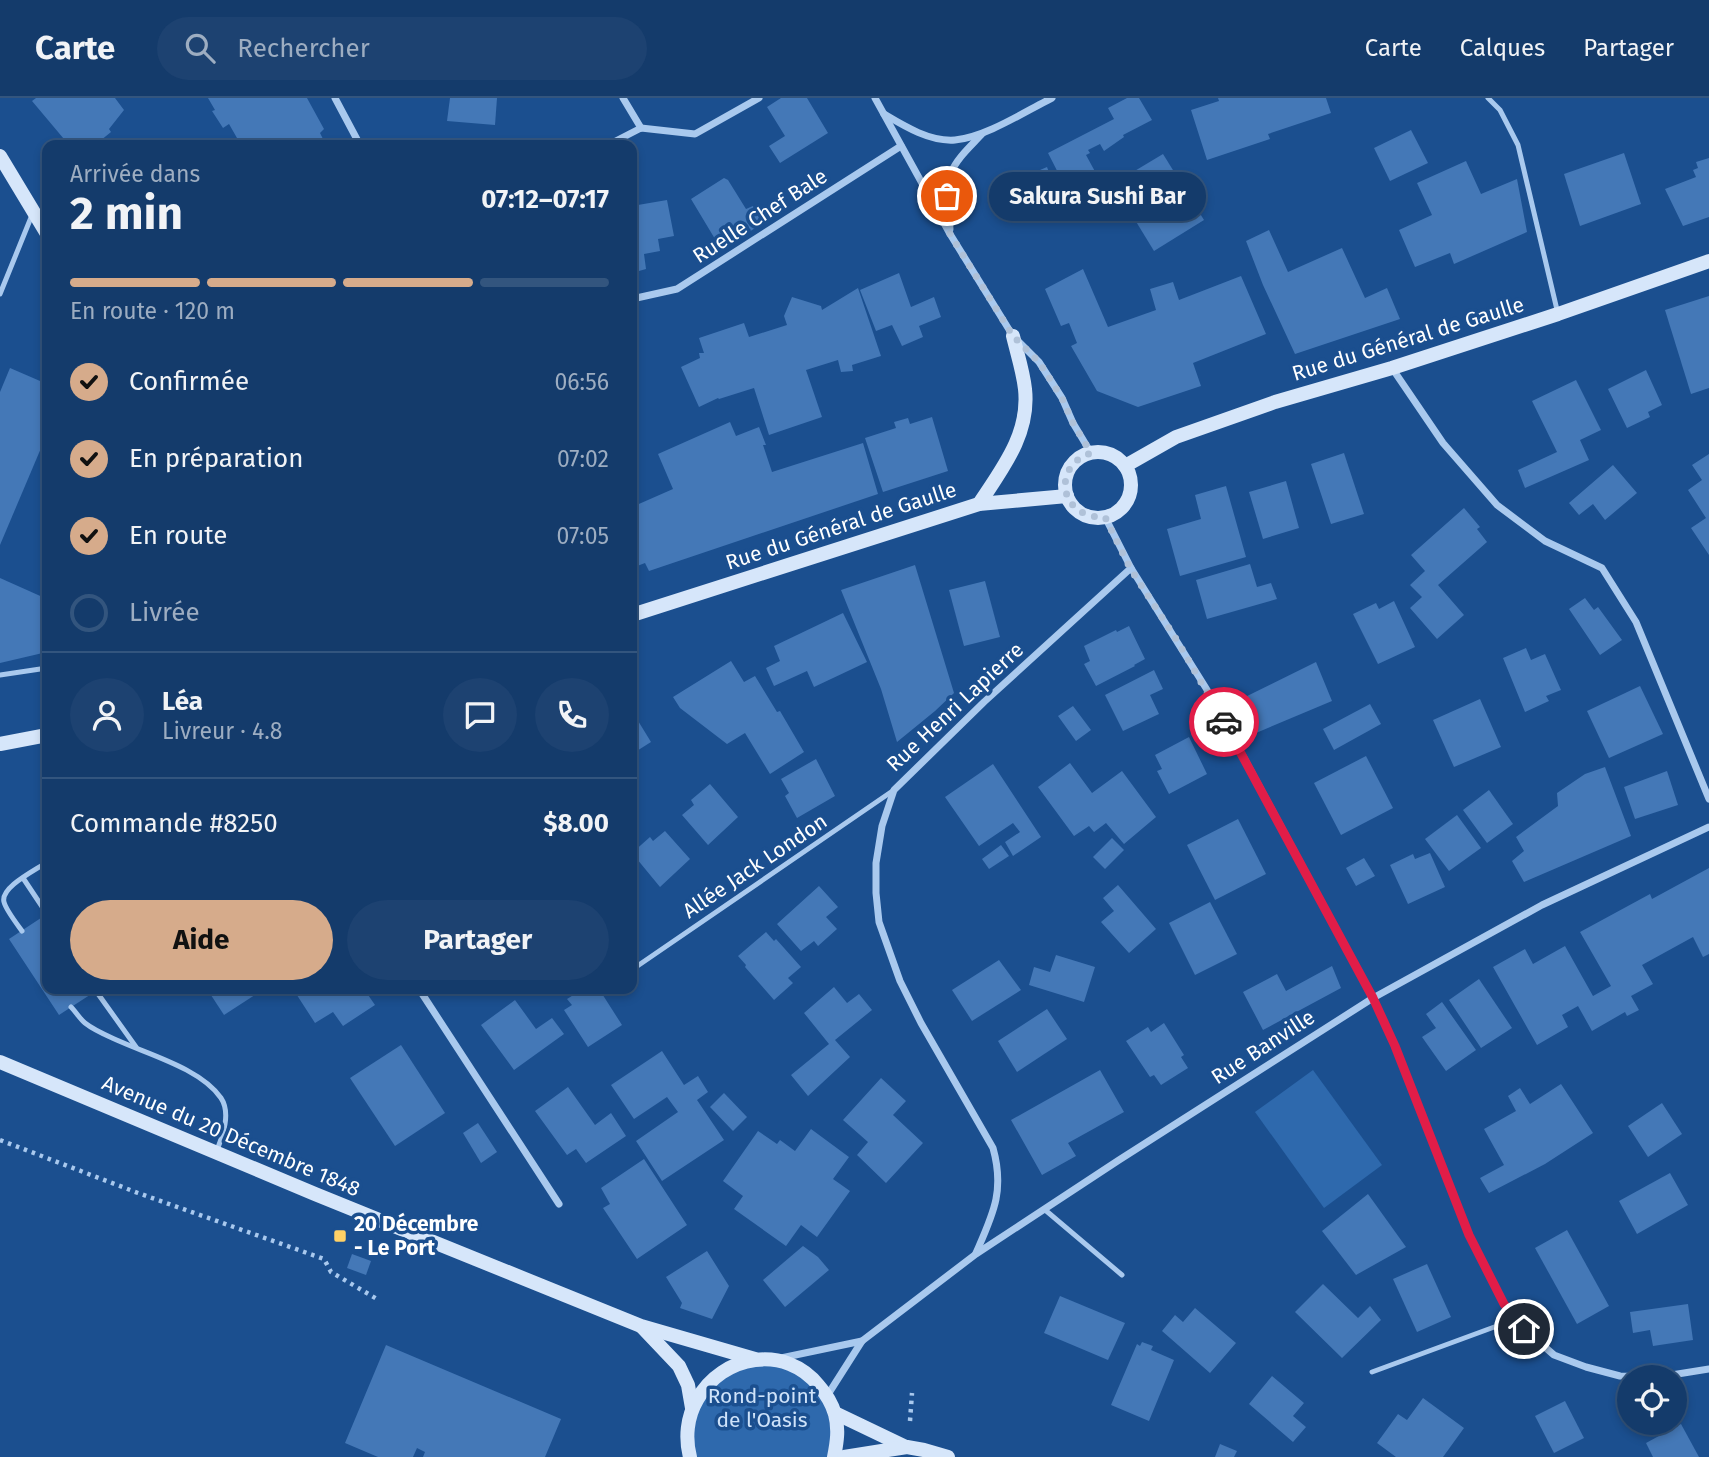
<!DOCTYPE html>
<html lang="fr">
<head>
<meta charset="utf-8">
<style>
	:root { --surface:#143b6b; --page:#1d4271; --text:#f1f3f6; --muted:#9dadc1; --line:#33557e; --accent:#d6ab8b }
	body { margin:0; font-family:"Fira Sans",sans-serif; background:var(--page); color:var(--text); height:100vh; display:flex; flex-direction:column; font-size:26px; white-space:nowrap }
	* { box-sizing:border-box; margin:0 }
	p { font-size:23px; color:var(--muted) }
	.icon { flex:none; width:38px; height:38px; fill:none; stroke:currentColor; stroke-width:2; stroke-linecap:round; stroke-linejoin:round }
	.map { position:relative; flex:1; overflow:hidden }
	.drawer { position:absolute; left:42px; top:42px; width:595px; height:854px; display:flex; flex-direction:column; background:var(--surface); border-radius:14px; box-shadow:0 4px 10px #0003,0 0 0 2px var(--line) }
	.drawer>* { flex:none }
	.tools { position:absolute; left:1617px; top:1267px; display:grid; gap:14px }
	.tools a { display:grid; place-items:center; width:70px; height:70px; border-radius:50%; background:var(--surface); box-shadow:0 4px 10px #0003,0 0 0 2px var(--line); font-size:35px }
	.pin { position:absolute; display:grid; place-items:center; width:60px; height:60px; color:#fff; margin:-30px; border:4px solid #fff; border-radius:50%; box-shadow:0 2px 7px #0007 }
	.courier { position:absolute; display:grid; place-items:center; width:70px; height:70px; margin:-35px; border:5px solid #e11d48; border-radius:50%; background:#fff; color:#222; box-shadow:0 2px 9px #0007 }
	.bubble { position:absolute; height:49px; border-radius:24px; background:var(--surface); box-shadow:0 4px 10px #0003,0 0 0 2px var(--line); font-size:23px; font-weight:700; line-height:49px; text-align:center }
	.overview em { font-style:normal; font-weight:700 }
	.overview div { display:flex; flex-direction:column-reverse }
	.overview { display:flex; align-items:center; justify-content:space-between; height:119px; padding:0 28px }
	h1 { font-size:46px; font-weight:700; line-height:52px }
	.bar { display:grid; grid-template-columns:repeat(4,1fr); gap:10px 7px; align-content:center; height:84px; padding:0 28px }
	.bar i { height:9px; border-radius:5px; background:var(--line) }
	.bar .on { background:var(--accent) }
	.bar p { grid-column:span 4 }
	.line { display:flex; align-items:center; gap:18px; padding:0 28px; border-top:2px solid var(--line) }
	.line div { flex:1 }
	.round { display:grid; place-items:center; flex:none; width:74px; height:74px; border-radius:37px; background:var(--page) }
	ol { padding:0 28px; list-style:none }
	li { display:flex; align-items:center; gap:21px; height:77px }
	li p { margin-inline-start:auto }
	li .icon { padding:7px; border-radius:50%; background:var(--accent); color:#111; stroke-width:4 }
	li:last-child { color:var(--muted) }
	li i { width:38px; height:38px; border:4px solid var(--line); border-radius:50% }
	.primary-button { display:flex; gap:14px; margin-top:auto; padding:14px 28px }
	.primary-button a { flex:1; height:80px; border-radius:42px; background:var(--accent); color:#111; font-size:28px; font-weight:700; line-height:80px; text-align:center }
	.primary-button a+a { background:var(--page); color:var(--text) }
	header { display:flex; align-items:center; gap:42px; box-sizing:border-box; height:98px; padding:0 35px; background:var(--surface); border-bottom:2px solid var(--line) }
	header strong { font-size:33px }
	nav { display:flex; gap:38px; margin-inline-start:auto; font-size:24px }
	.search { width:490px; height:63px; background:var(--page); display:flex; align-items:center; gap:18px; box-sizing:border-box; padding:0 24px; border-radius:38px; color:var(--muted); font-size:26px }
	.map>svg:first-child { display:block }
	.green { fill:#2e69ad }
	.building { fill:#4478b7 }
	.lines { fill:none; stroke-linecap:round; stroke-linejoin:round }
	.path { stroke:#a9c9ee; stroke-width:4.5; stroke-dasharray:3.5 5; stroke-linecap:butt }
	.lane { stroke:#a9c9ee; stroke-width:5 }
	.street { stroke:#a9c9ee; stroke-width:7 }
	.secondary { stroke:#d6e6fa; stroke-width:14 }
	.done { stroke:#afc1d8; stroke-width:7; stroke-dasharray:0 12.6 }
	.route { stroke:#e11d48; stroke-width:9 }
	.poi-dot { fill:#ffd166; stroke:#1b4f8f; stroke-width:2.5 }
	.labels { text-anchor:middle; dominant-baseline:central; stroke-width:7; stroke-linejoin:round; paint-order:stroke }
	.street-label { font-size:21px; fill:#fff; stroke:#1b4f8f }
	.poi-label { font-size:21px; font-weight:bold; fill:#fff; stroke:#1b4f8f; text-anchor:start }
	.park-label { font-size:21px; fill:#cfe3fa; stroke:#1b4f8f }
</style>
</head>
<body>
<header>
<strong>Carte</strong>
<div class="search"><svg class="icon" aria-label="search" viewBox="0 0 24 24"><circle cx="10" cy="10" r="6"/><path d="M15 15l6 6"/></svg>Rechercher</div>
<nav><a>Carte</a><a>Calques</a><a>Partager</a></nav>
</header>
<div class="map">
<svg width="1709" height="1359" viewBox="0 0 1709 1359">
	<rect width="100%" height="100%" fill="#1b4f8f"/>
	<g class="green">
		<path d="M1313 972 1382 1067 1324 1110 1255 1014Z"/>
		<path d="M738 1265 795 1270 827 1298 834 1359H690L692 1310Z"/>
	</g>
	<g class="building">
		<path d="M36 0H115L124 12 109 31 111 34 95 47H69L32 3Z"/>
		<path d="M208 0H307L324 31 320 35 326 47H241L229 26 223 30 212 13 215 12Z"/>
		<path d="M450 0H497L495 27 447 23Z"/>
		<path d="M781 0H807L828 35 780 65 769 48 785 38 767 9Z"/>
		<path d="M1127 0H1139L1152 22 1123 37 1124 39 1104 53 1100 46 1088 52 1090 55 1086 57 1098 79 1094 80 1108 100 1086 110 1079 98 1072 102 1048 55 1114 21 1108 10Z"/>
		<path d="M1218 0H1326L1331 15 1268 36 1270 41 1207 62 1191 12 1219 3Z"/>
		<path d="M1411 32 1428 65 1390 83 1374 50Z"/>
		<path d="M1624 55 1641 106 1580 128 1564 76Z"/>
		<path d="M1163 56 1204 122 1154 153 1113 86Z"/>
		<path d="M1709 60V119L1683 128 1665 91 1696 79 1693 72 1698 70 1696 64Z"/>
		<path d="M1466 63 1481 96 1517 81 1527 134 1454 166 1450 155 1415 169 1399 132 1432 117 1417 85Z"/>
		<path d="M1047 69 1059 100 1010 121 998 90Z"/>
		<path d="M724 80 728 82 746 111 753 108 763 125 724 150 721 144 718 146 691 101Z"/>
		<path d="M667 102 674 138 658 141 660 153 644 156 646 171 632 175V108Z"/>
		<path d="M1269 132 1288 174 1342 150 1365 200 1387 190 1400 221 1295 256 1263 187 1246 143Z"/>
		<path d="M1083 171 1108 229 1156 212 1150 191 1173 184 1179 202 1241 178 1266 236 1193 265 1201 288 1138 309 1097 293 1071 248 1077 245 1069 225 1061 228 1045 191Z"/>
		<path d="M899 175 911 209 934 199 941 219 919 228 923 239 902 248 892 227 876 233 860 192Z"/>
		<path d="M858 190 881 258 852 267 853 273 841 274 838 262 806 272 822 319 769 337 754 290 719 301 718 300 699 309 681 269 700 260 699 255H704L699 240 744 225 749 239 787 227 784 218 792 199 821 208 822 212Z"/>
		<path d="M1709 198V290L1691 296 1665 212Z"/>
		<path d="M10 270 47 286V336L0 447V294Z"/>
		<path d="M1646 272 1662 307 1648 314 1650 319 1627 330 1608 291Z"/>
		<path d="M1576 282 1601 332 1580 342 1589 362 1525 390 1518 372 1557 354 1532 303Z"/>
		<path d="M932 319 948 373 883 394 865 340 896 330 894 324 908 320 910 326Z"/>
		<path d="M730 324 736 338 759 329 766 347H763L772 374 863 345 878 396 649 473 645 465 632 470V409L673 391 658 356Z"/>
		<path d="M1344 355 1364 416 1331 426 1311 366Z"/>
		<path d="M1709 356V457L1691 430 1706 420 1688 392 1702 382 1692 367Z"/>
		<path d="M1613 367 1637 395 1605 422 1593 406 1579 417 1569 405Z"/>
		<path d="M1286 383 1299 430 1263 441 1249 394Z"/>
		<path d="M1226 388 1246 459 1180 478 1167 431 1201 421 1195 397Z"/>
		<path d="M1464 410 1480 429 1477 431 1487 444 1438 487 1464 517 1437 541 1410 510 1422 499 1410 487 1425 473 1411 457Z"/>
		<path d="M1250 466 1257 489 1271 485 1277 501 1207 521 1196 482Z"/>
		<path d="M915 467 954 595 935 613 897 644 881 591 841 492Z"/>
		<path d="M0 480 47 501V554L0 565Z"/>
		<path d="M985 483 1000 539 964 548 949 492Z"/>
		<path d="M1585 500 1594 512 1598 509 1622 542 1600 557 1569 511Z"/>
		<path d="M1394 503 1415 549 1378 566 1353 516 1376 505 1379 511Z"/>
		<path d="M843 515 867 564 814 589 807 573 774 588 766 570 780 563 774 548Z"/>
		<path d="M1129 528 1145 561 1134 567 1135 568 1096 588 1084 566 1090 563 1084 548 1116 532 1117 534Z"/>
		<path d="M1526 550 1531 562 1545 556 1561 592 1546 598 1549 603 1525 614 1503 560Z"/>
		<path d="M731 563 744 584 755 578 777 614 780 613 804 654 770 676 745 635 727 646 680 610 673 599Z"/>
		<path d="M1316 564 1332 603 1256 635 1249 619 1247 620 1239 602Z"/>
		<path d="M1154 572 1163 591 1150 597 1159 616 1123 633 1105 597Z"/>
		<path d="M1640 588 1663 636 1609 660 1587 613Z"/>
		<path d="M1480 601 1501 649 1454 669 1433 622Z"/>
		<path d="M1370 606 1381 626 1334 652 1323 631Z"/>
		<path d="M1073 608 1091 632 1076 643 1058 618Z"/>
		<path d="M632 613 651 644 632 656Z"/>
		<path d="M1189 639 1207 676 1169 696 1157 673 1162 671 1155 657Z"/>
		<path d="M1366 658 1393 710 1341 737 1314 685Z"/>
		<path d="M816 661 835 698 797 720 785 698 789 695 781 681Z"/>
		<path d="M1070 665 1092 695 1122 673 1156 719 1124 746 1106 725 1094 734 1089 728 1074 738 1038 689Z"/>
		<path d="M993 666 1041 739 1013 758 1005 744 1020 734 1013 725 979 748 945 699Z"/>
		<path d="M1605 669 1631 738 1524 784 1512 763 1524 753 1516 739 1558 708 1557 695 1585 676Z"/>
		<path d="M1667 673 1678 707 1635 721 1624 689Z"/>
		<path d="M710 686 738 719 708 747 682 717 694 707 691 702Z"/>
		<path d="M1489 692 1513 726 1487 745 1463 712Z"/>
		<path d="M1457 717 1481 750 1449 773 1425 741Z"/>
		<path d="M1238 721 1266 776 1215 802 1187 747Z"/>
		<path d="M665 733 690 761 660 789 632 755 650 739 653 743Z"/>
		<path d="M1112 740 1124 752 1105 771 1093 759Z"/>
		<path d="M1001 747 1009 758 989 771 982 761Z"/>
		<path d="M1430 755 1445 789 1408 806 1390 767 1413 756 1415 761Z"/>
		<path d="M1364 760 1375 778 1356 788 1346 770Z"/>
		<path d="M1709 770V856L1703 859 1693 839 1642 867 1653 886 1631 898 1639 912 1627 918 1625 914 1592 933 1578 908 1562 917 1568 929 1537 947 1493 869 1525 851 1533 866 1565 848 1593 898 1611 888 1580 834 1650 796 1652 801Z"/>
		<path d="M1118 787 1156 831 1129 855 1101 824 1114 813 1103 800Z"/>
		<path d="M819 788 838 809 826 819 837 831 818 848 814 843 801 853 777 826Z"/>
		<path d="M1210 804 1237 856 1195 877 1169 825Z"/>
		<path d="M47 816V891H99L59 917 9 841Z"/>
		<path d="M766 834 774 843 776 841 801 869 788 880 793 885 774 902 745 869 746 867 738 858Z"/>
		<path d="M1056 857 1095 869 1084 904 1029 887 1034 869 1050 874Z"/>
		<path d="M999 862 1021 892 972 923 952 892Z"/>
		<path d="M1332 868 1341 890 1263 932 1243 894 1277 876 1286 893Z"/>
		<path d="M1479 881 1512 930 1481 950 1449 902Z"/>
		<path d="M834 889 847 905 859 896 872 912 835 942 850 959 808 998 791 977 829 946 804 915Z"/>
		<path d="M207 891H264L224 917Z"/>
		<path d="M293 891H364L375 907 343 928 333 914 315 925Z"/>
		<path d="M583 891H599L622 927 588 949 564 912 572 907 567 901Z"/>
		<path d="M515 902 536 931 552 920 564 936 514 972 481 927Z"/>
		<path d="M1442 904 1476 952 1446 973 1422 939 1436 930 1426 916Z"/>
		<path d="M1047 911 1067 941 1017 974 998 943Z"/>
		<path d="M1164 925 1184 957 1181 959 1188 970 1161 987 1154 977 1150 979 1126 943 1148 929 1151 934Z"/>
		<path d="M401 947 445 1015 395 1048 350 980Z"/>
		<path d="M662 953 684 987 698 978 708 994 697 1002 724 1042 662 1083 636 1043 678 1014 667 999 634 1021 611 987Z"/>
		<path d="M1100 972 1124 1014 1068 1045 1076 1058 1042 1077 1011 1022Z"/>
		<path d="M881 980 906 1003 893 1017 923 1045 886 1085 857 1057 868 1044 843 1022Z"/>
		<path d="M1561 986 1593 1035 1545 1066 1489 1095 1480 1080 1504 1067 1484 1031 1516 1013 1508 998 1520 990 1530 1006Z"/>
		<path d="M568 989 595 1027 611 1015 626 1038 586 1065 576 1051 567 1057 535 1013Z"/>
		<path d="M724 995 747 1019 733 1033 710 1009Z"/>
		<path d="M1662 1005 1682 1036 1648 1059 1628 1028Z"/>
		<path d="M478 1025 497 1054 481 1065 463 1035Z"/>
		<path d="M811 1031 849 1059 833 1081 850 1093 817 1139 801 1127 786 1148 734 1111 743 1098 723 1083 758 1033 777 1046 780 1042 795 1053Z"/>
		<path d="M644 1061 687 1127 637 1161 603 1110 610 1106 601 1090Z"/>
		<path d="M1670 1075 1688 1107 1637 1136 1619 1103Z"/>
		<path d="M1368 1096 1406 1149 1356 1177 1322 1133Z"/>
		<path d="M1567 1132 1609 1208 1577 1226 1535 1150Z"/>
		<path d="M803 1148 818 1159 829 1172 785 1209 763 1182Z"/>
		<path d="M707 1153 729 1188 712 1221 680 1210 682 1205 666 1179Z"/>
		<path d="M352 1156 371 1163 366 1177 347 1170Z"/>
		<path d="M1427 1166 1451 1219 1417 1234 1393 1181Z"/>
		<path d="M1323 1186 1358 1220 1370 1208 1381 1222 1342 1260 1295 1214Z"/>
		<path d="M1060 1198 1125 1225 1108 1262 1044 1235Z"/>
		<path d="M1688 1206 1693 1242 1653 1248 1650 1232 1633 1235 1630 1214Z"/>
		<path d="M1195 1210 1236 1245 1210 1275 1162 1233 1175 1217 1183 1224Z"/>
		<path d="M1142 1244 1153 1248 1151 1252 1174 1262 1149 1323 1111 1307 1137 1246 1140 1248Z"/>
		<path d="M386 1247 561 1321 545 1359H423L425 1354 417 1350 413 1359H378L345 1345Z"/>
		<path d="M1272 1278 1304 1305 1293 1318 1306 1329 1293 1344 1249 1306Z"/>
		<path d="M1423 1300 1464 1330 1443 1359H1396L1377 1345 1398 1316 1407 1322Z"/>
		<path d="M1565 1303 1584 1340 1554 1355 1535 1318Z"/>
		<path d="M1681 1326 1699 1359H1653L1646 1345Z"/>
		<path d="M1220 1346 1237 1353 1234 1359H1215Z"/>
	</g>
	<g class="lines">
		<g class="path">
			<path d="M0 1042 138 1095 324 1161 331 1174 377 1201"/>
			<path d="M910 1323 912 1295"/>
		</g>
		<g class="lane">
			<path d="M1488 0 1500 12 1518 47 1558 216"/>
			<path d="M0 196 32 117"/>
			<path d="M0 577 47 570"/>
			<path d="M23 780 47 816"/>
			<path d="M22 833C17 826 6 812 4 804 0 789 36 772 47 764"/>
			<path d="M633 871 894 692"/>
			<path d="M96 893 136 949"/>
			<path d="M71 909C76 914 80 921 85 925 95 933 108 938 119 943 150 957 201 971 221 1000 231 1015 223 1037 217 1052"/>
			<path d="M1044 1111 1122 1177"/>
			<path d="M1372 1274 1516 1221"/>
		</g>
		<g class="street">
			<path d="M335 0 360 47"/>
			<path d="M623 0 641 30"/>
			<path d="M875 0 950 136 1013 238 1039 264 1062 300 1073 325 1091 355"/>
			<path d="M884 16C904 28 930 44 955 42 986 39 1024 14 1052 0"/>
			<path d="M608 47 641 30 695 36 759 0"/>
			<path d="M950 131C949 114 944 92 951 75 957 60 971 48 982 36"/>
			<path d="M632 201 677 191 901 48"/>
			<path d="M1392 270 1443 345 1497 407 1545 443 1602 470 1636 524 1709 701"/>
			<path d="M1105 419 1131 470 1209 595 1373 900 1395 948 1469 1137 1504 1206 1524 1231 1554 1257 1586 1269 1620 1278 1659 1279 1709 1271"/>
			<path d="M419 891 559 1106"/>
			<path d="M976 1155C993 1116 1005 1093 993 1050L921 925 900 883 879 824 876 795V765L882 728 894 692 984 604 1131 470"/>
			<path d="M781 1260 862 1243"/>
			<path d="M827 1298 862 1243 976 1156 1119 1062 1373 900 1542 807 1709 729"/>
		</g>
		<g class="secondary">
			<path d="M0 58 47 136"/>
			<circle cx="1098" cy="387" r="33"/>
			<path d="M1125 368 1176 339 1275 304 1392 270 1558 216 1709 163"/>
			<path d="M979 406C1002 371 1030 336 1025 291 1023 273 1017 255 1013 238"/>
			<path d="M632 517 979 406 1067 398"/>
			<path d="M0 646 47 637"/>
			<path d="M0 964 315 1096 641 1228 755 1261"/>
			<path d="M642 1229 679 1268 688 1287 692 1310"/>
			<path d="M835 1315 906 1349"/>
			<path d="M690 1359C685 1340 687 1319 697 1302 722 1256 786 1246 819 1288 826 1296 832 1306 835 1316 839 1331 837 1344 834 1359"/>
			<path d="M844 1359 907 1349 924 1352 948 1359"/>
		</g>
	</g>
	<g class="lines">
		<path class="done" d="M947 98 950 136 1013 238 1039 264 1062 300 1073 325 1091 355C1051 368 1059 421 1105 419L1130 470 1178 544 1224 624"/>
		<path class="route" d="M1224 624 1373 900 1395 948 1469 1137 1504 1206 1524 1231"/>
	</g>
	<rect class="poi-dot" x="333" y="1131" width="14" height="14" rx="3.5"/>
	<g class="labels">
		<g class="street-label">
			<text transform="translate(760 118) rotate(-33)">Ruelle Chef Bale</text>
			<text transform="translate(1408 241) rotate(-17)">Rue du Général de Gaulle</text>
			<text transform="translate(841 428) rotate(-18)">Rue du Général de Gaulle</text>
			<text transform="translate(955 609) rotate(-43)">Rue Henri Lapierre</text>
			<text transform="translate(755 768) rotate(-34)">Allée Jack London</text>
			<text transform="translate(1263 949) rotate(-33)">Rue Banville</text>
			<text transform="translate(231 1038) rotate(23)">Avenue du 20 Décembre 1848</text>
		</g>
		<g class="poi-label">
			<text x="354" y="1126">20 Décembre<tspan x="354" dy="24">- Le Port</tspan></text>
		</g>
		<g class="park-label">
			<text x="762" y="1298">Rond-point<tspan x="762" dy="24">de l'Oasis</tspan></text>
		</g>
	</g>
</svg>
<div class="tools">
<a><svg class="icon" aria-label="locate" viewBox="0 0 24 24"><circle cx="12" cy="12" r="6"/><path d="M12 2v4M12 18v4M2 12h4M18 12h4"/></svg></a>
</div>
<div class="pin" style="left:947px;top:98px;background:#ea580c"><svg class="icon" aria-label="bag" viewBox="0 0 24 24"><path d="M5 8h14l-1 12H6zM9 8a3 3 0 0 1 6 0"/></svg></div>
<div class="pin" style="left:1524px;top:1231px;background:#1f2937"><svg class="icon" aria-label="home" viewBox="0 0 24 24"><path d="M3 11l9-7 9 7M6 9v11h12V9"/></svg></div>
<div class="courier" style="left:1224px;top:624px"><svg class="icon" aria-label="car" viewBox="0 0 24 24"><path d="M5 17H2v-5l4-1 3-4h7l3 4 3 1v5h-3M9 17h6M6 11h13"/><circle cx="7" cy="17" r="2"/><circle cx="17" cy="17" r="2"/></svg></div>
<div class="bubble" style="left:989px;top:74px;width:217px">Sakura Sushi Bar</div>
<section class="drawer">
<div class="overview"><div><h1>2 min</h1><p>Arrivée dans</p></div><em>07:12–07:17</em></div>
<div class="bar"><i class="on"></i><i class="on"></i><i class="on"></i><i></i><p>En route · 120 m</p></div>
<ol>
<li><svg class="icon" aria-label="check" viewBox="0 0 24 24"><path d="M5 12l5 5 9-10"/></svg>Confirmée<p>06:56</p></li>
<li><svg class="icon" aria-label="check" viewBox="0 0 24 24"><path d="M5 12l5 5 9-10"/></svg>En préparation<p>07:02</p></li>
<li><svg class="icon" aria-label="check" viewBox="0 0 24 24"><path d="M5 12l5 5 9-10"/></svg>En route<p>07:05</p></li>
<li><i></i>Livrée</li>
</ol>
<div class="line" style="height:126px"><a class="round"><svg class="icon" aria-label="person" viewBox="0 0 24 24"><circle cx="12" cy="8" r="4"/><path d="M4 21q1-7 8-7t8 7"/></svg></a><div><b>Léa</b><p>Livreur · 4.8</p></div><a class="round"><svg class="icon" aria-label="chat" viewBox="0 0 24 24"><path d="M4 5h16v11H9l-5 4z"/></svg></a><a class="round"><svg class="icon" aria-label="phone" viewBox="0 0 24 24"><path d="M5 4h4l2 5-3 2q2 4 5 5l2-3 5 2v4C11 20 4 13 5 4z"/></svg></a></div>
<div class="line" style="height:91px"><div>Commande #8250</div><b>$8.00</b></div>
<div class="primary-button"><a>Aide</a><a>Partager</a></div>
</section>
</div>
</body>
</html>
